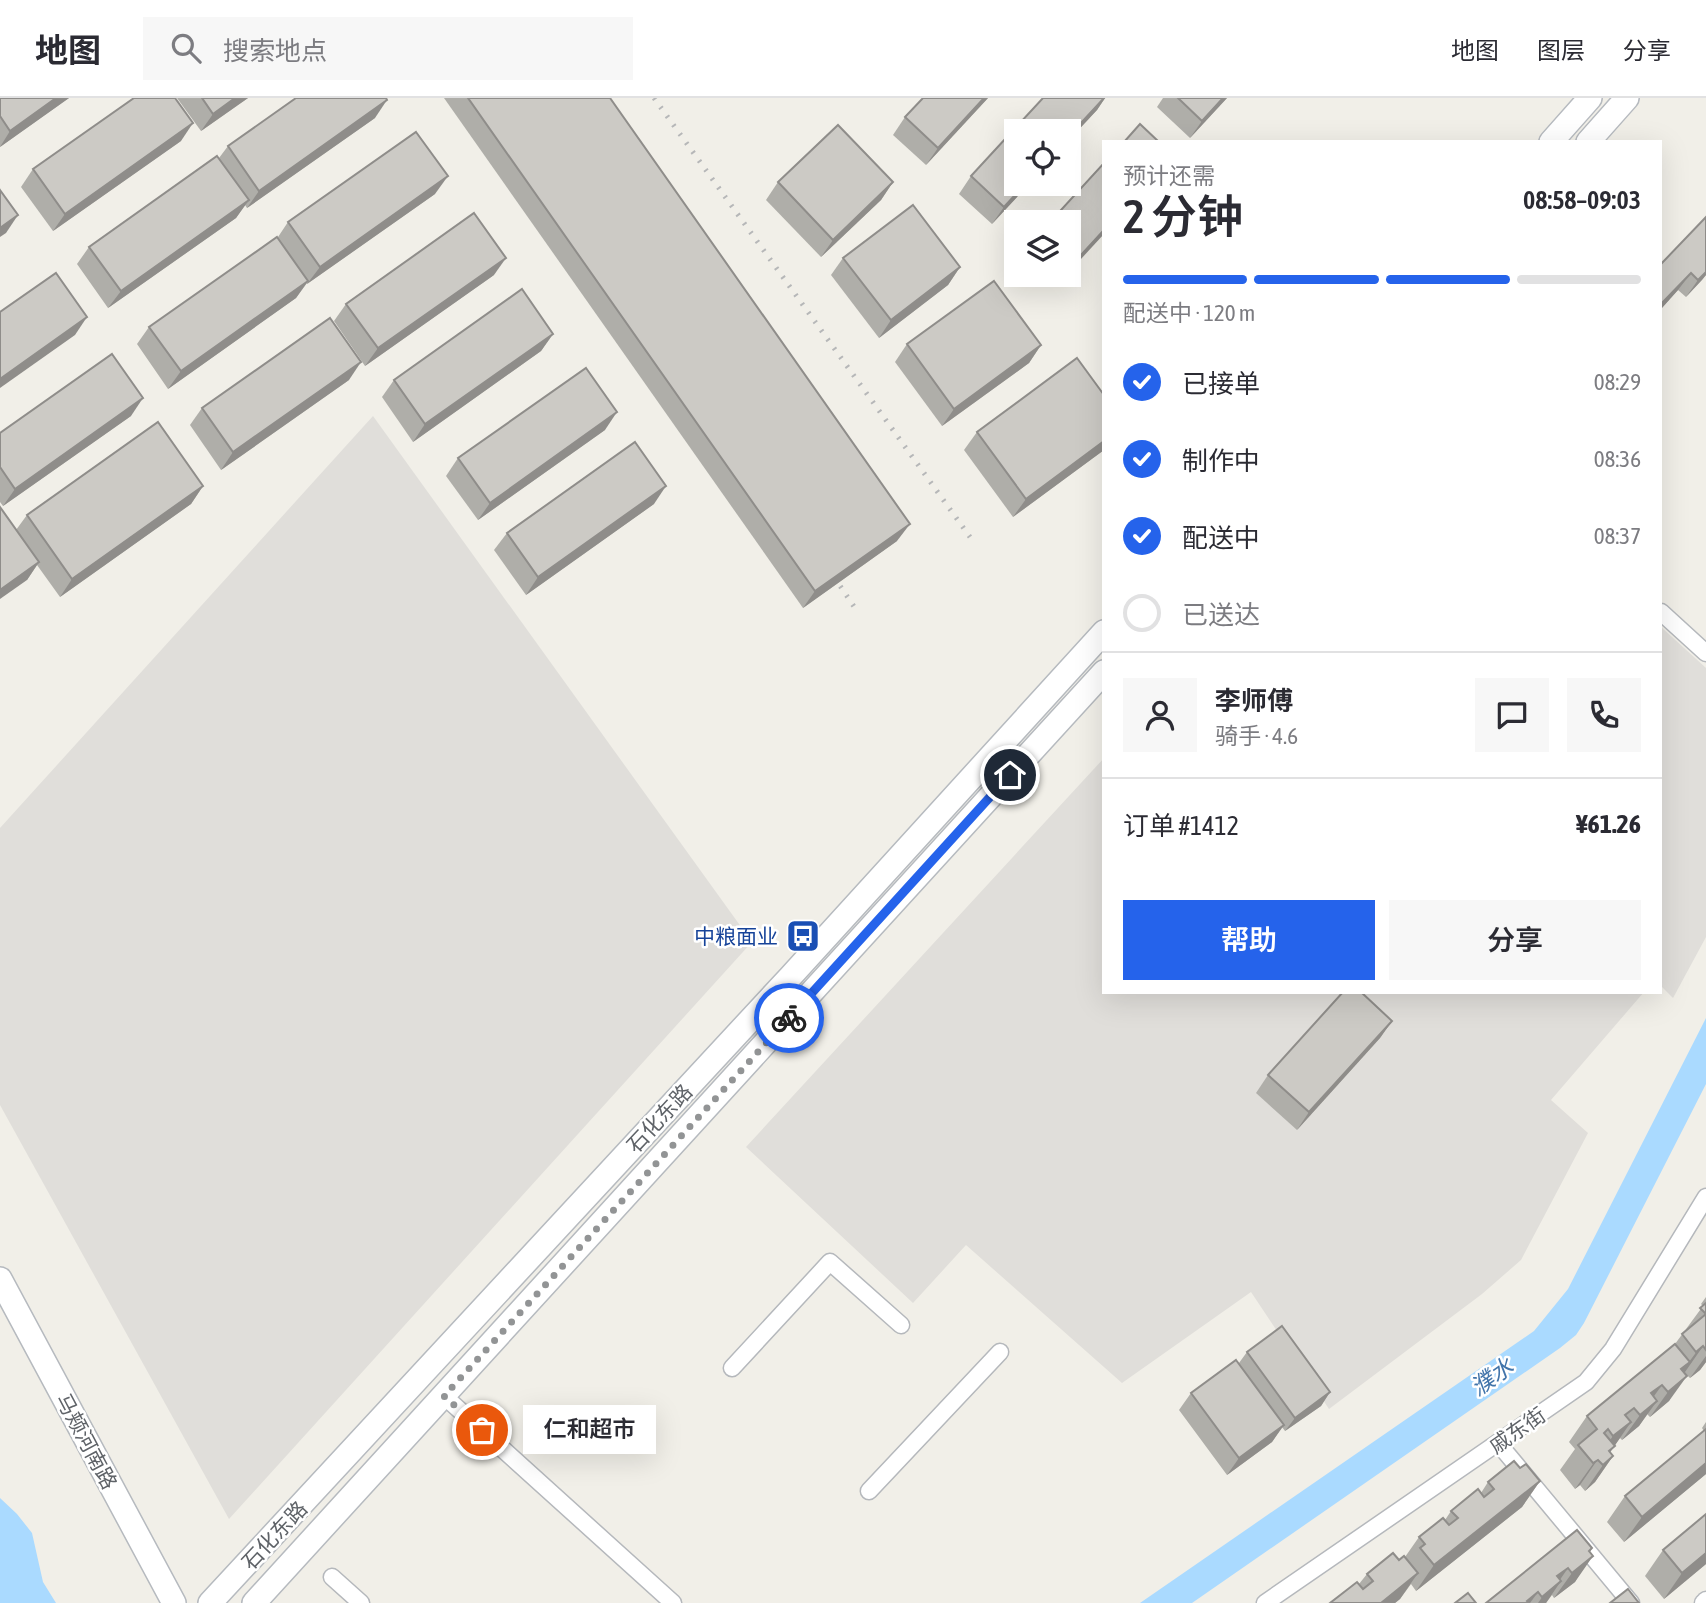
<!DOCTYPE html>
<html lang="zh">
<head>
<meta charset="utf-8">
<style>
	:root { --surface:#fff; --page:#f7f7f7; --text:#2b2b33; --muted:#7c7c81; --line:#e1e1e2; --accent:#2563eb }
	body { margin:0; font-family:"Asap Condensed","Noto Sans SC",sans-serif; background:var(--page); color:var(--text); height:100vh; display:flex; flex-direction:column; font-size:26px; white-space:nowrap }
	* { box-sizing:border-box; margin:0 }
	p { font-size:23px; color:var(--muted) }
	.icon { flex:none; width:38px; height:38px; fill:none; stroke:currentColor; stroke-width:2; stroke-linecap:round; stroke-linejoin:round }
	.map { position:relative; flex:1; overflow:hidden }
	.details { position:absolute; left:1102px; top:42px; width:560px; height:854px; display:flex; flex-direction:column; background:var(--surface); border-radius:0px; box-shadow:0 7px 28px #0002 }
	.details>* { flex:none }
	.fabs { position:absolute; left:1004px; top:21px; display:grid; gap:14px }
	.fabs a { display:grid; place-items:center; width:77px; height:77px; border-radius:0px; background:var(--surface); box-shadow:0 7px 28px #0002; font-size:35px }
	.pin { position:absolute; display:grid; place-items:center; width:60px; height:60px; color:#fff; margin:-30px; border:4px solid #fff; border-radius:50%; box-shadow:0 2px 7px #0007 }
	.courier { position:absolute; display:grid; place-items:center; width:70px; height:70px; margin:-35px; border:5px solid #2563eb; border-radius:50%; background:#fff; color:#222; box-shadow:0 2px 9px #0007 }
	.bubble { position:absolute; height:49px; border-radius:0px; background:var(--surface); box-shadow:0 7px 28px #0002; font-size:23px; font-weight:600; line-height:49px; text-align:center }
	.head em { font-style:normal; font-weight:600 }
	.head div { display:flex; flex-direction:column-reverse }
	.head { display:flex; align-items:center; justify-content:space-between; height:119px; padding:0 21px }
	h1 { font-size:46px; font-weight:600; line-height:52px }
	.bar { display:grid; grid-template-columns:repeat(4,1fr); gap:10px 7px; align-content:center; height:84px; padding:0 21px }
	.bar i { height:9px; border-radius:5px; background:var(--line) }
	.bar .selected { background:var(--accent) }
	.bar p { grid-column:span 4 }
	.line { display:flex; align-items:center; gap:18px; padding:0 21px; border-top:2px solid var(--line) }
	.line div { flex:1 }
	.round { display:grid; place-items:center; flex:none; width:74px; height:74px; border-radius:0px; background:var(--page) }
	ol { padding:0 21px; list-style:none }
	li { display:flex; align-items:center; gap:21px; height:77px }
	li p { margin-inline-start:auto }
	li .icon { padding:7px; border-radius:50%; background:var(--accent); color:#fff; stroke-width:4 }
	li:last-child { color:var(--muted) }
	li i { width:38px; height:38px; border:4px solid var(--line); border-radius:50% }
	.cta { display:flex; gap:14px; margin-top:auto; padding:14px 21px }
	.cta a { flex:1; height:80px; border-radius:0px; background:var(--accent); color:#fff; font-size:28px; font-weight:600; line-height:80px; text-align:center }
	.cta a+a { background:var(--page); color:var(--text) }
	header { display:flex; align-items:center; gap:42px; box-sizing:border-box; height:98px; padding:0 35px; background:var(--surface); border-bottom:2px solid var(--line) }
	header strong { font-size:33px }
	nav { display:flex; gap:38px; margin-inline-start:auto; font-size:24px }
	.search { width:490px; height:63px; background:var(--page); display:flex; align-items:center; gap:18px; box-sizing:border-box; padding:0 24px; border-radius:0px; color:var(--muted); font-size:26px }
	.map>svg:first-child { display:block }
	.industrial { fill:#e0deda }
	.water { fill:#aadaff }
	.lines { fill:none; stroke-linecap:round; stroke-linejoin:round }
	.street-casing { stroke:#b5b8bc; stroke-width:19 }
	.secondary-casing { stroke:#b6babf; stroke-width:26 }
	.street { stroke:#fff; stroke-width:16 }
	.secondary { stroke:#fff; stroke-width:23 }
	.rail { stroke:#b6b7b8; stroke-width:5; stroke-dasharray:2 9; stroke-linecap:butt }
	.wall { fill:#afaea9 }
	.shaded-wall { fill:#8f8d8a }
	.building { fill:#cccac5; stroke:#8f8d8a; stroke-width:2 }
	.done { stroke:#929495; stroke-width:7; stroke-dasharray:0 12.6 }
	.route { stroke:#2563eb; stroke-width:9 }
	.labels { text-anchor:middle; dominant-baseline:central; stroke-width:5; stroke-linejoin:round; paint-order:stroke }
	.transit-label { font-size:21px; fill:#164399; stroke:#fff; text-anchor:end }
	.street-label { font-size:21px; fill:#5f6368; stroke:#fff }
	.water-label { font-size:23px; font-style:italic; fill:#4174aa; stroke:#fff }
</style>
</head>
<body>
<header>
<strong>地图</strong>
<div class="search"><svg class="icon" aria-label="search" viewBox="0 0 24 24"><circle cx="10" cy="10" r="6"/><path d="M15 15l6 6"/></svg>搜索地点</div>
<nav><a>地图</a><a>图层</a><a>分享</a></nav>
</header>
<div class="map">
<svg width="1706" height="1505" viewBox="0 0 1706 1505">
	<rect width="100%" height="100%" fill="#f1efe8"/>
	<g class="industrial">
		<path d="M373 318 752 844 229 1421 0 1007V730Z"/>
		<path d="M1661 529 1706 570V839L1673 900 1661 888Z"/>
		<path d="M1104 660V894H1644L1551 1002 1588 1035 1521 1162 1482 1196 1329 1311 1251 1194 1122 1285 966 1147 913 1205 746 1049Z"/>
	</g>
	<g class="water">
		<path d="M1706 920V986L1584 1225 1576 1237 1560 1250 1192 1505H1140L1534 1233 1568 1191Z"/>
		<path d="M0 1400 17 1416 32 1435 43 1484 56 1505H0Z"/>
	</g>
	<g class="lines">
		<defs>
			<g id="street">
				<path d="M1661 514 1706 555"/>
				<path d="M732 1270 830 1164 901 1227"/>
				<path d="M444 1298 673 1505"/>
				<path d="M1498 1345 1631 1505"/>
				<path d="M869 1393 1000 1254"/>
				<path d="M332 1479 361 1505"/>
				<path d="M1265 1505 1586 1284 1613 1251 1706 1099"/>
				<path d="M1703 1505 1706 1502"/>
			</g>
			<g id="secondary">
				<path d="M1551 44 1590 0"/>
				<path d="M1588 44 1627 0"/>
				<path d="M0 1181 174 1505"/>
				<path d="M210 1505 790 879 1104 534"/>
				<path d="M254 1505 1104 574"/>
			</g>
		</defs>
		<use href="#street" class="street-casing"/>
		<use href="#secondary" class="secondary-casing"/>
		<use href="#street" class="street"/>
		<use href="#secondary" class="secondary"/>
		<g class="rail">
			<path d="M654 0 970 439"/>
			<path d="M828 470 857 513"/>
		</g>
	</g>
	<g class="wall">
		<path d="M0 0H69L0 49Z"/>
		<path d="M177 0H248L201 33Z"/>
		<path d="M444 0H610L897 443 803 510Z"/>
		<path d="M923 0H988L926 67 893 37 905 19Z"/>
		<path d="M1043 0H1105L1097 12 1069 42V33L1029 86 992 126 959 96 971 78Z"/>
		<path d="M1163 0H1227L1190 40 1157 9Z"/>
		<path d="M375 20 247 110 245 107 236 120 108 210 77 166 89 149 219 60 228 48Z"/>
		<path d="M181 43 53 133 21 89 33 71Z"/>
		<path d="M778 84H893L881 102 821 159 766 102Z"/>
		<path d="M435 96 307 186V185L296 200 168 291 137 246 149 229 278 139 288 124Z"/>
		<path d="M1706 119V177L1686 199 1678 192 1661 211V166Z"/>
		<path d="M843 160 960 169 948 187 879 240 831 177Z"/>
		<path d="M494 177 365 268 334 223 346 206Z"/>
		<path d="M1044 177H1067L1056 188Z"/>
		<path d="M553 236 541 253 413 344 382 299 394 282Z"/>
		<path d="M907 246 1041 247 1029 265 942 328 895 264Z"/>
		<path d="M349 282 221 372 190 327 202 310Z"/>
		<path d="M1104 297V352L1013 419 964 352 977 334Z"/>
		<path d="M131 318 3 408 0 404V335Z"/>
		<path d="M605 332 478 422 446 378 458 360Z"/>
		<path d="M203 388 191 406 60 499 37 467 27 482 16 432 27 417Z"/>
		<path d="M654 406 526 497 494 452 507 435Z"/>
		<path d="M1392 923 1380 940 1297 1032 1256 995 1268 977Z"/>
		<path d="M1706 1199V1264L1700 1272 1690 1280 1684 1274 1669 1303 1650 1319 1647 1316 1639 1328 1622 1342 1620 1340 1610 1354 1613 1358 1595 1384 1585 1393 1580 1387 1575 1391 1560 1372 1575 1351 1569 1344 1587 1318 1675 1246 1703 1208 1701 1206Z"/>
		<path d="M1247 1254 1330 1294 1321 1308 1285 1333 1282 1329 1272 1344 1227 1377 1179 1312 1191 1295 1239 1265Z"/>
		<path d="M1706 1324V1376L1624 1444 1607 1424 1625 1398 1704 1333 1702 1330Z"/>
		<path d="M1520 1370 1540 1383 1522 1409 1416 1493 1411 1486 1400 1501 1395 1505H1330L1359 1486 1367 1476 1405 1459 1419 1439 1445 1422 1451 1413 1481 1395 1488 1384Z"/>
		<path d="M1592 1450 1575 1484 1554 1500 1552 1497 1546 1505H1486Z"/>
		<path d="M1663 1452 1706 1466 1664 1501 1645 1478Z"/>
	</g>
	<g class="shaded-wall">
		<path d="M56 0H69L0 49 10 33Z"/>
		<path d="M235 0H248L201 33 213 16Z"/>
		<path d="M984 0H988L926 67 938 50Z"/>
		<path d="M1104 0H1105L1097 12 1069 42V38Z"/>
		<path d="M1223 0H1227L1190 40 1202 23Z"/>
		<path d="M387 2 375 20 247 110 259 93Z"/>
		<path d="M193 25 181 43 53 133 65 116Z"/>
		<path d="M448 78 435 96 307 186 320 169Z"/>
		<path d="M893 84 881 102 821 159 833 142Z"/>
		<path d="M1025 86H1029L992 126 1004 109Z"/>
		<path d="M249 102 236 120 108 210 121 193Z"/>
		<path d="M18 117 6 135 0 139V130Z"/>
		<path d="M1104 132V136L1069 174V170Z"/>
		<path d="M506 160 494 177 365 268 378 250Z"/>
		<path d="M960 169 948 187 879 240 891 222Z"/>
		<path d="M1706 174V177L1702 182 1686 199 1698 182Z"/>
		<path d="M1691 175 1678 192 1661 211V206Z"/>
		<path d="M308 183 296 200 168 291 181 273Z"/>
		<path d="M87 219 75 237 0 290V281Z"/>
		<path d="M553 236 541 253 413 344 425 326Z"/>
		<path d="M1041 247 1029 265 942 328 954 311Z"/>
		<path d="M361 264 349 282 221 372 233 354Z"/>
		<path d="M143 300 131 318 3 408 15 391Z"/>
		<path d="M617 314 605 332 478 422 490 405Z"/>
		<path d="M1104 343V352L1013 419 1026 401Z"/>
		<path d="M203 388 191 406 60 499 72 481Z"/>
		<path d="M666 388 654 406 526 497 538 479Z"/>
		<path d="M910 426 897 443 803 510 815 493Z"/>
		<path d="M39 464 27 482 0 501V492Z"/>
		<path d="M1392 923 1380 940 1297 1032 1309 1014Z"/>
		<path d="M1706 1241V1244L1685 1274 1679 1279 1681 1271 1689 1264Z"/>
		<path d="M1706 1258V1264L1700 1272 1690 1280Z"/>
		<path d="M1687 1278 1669 1303 1650 1319 1668 1294Z"/>
		<path d="M1662 1287 1644 1312 1651 1295Z"/>
		<path d="M1330 1294 1321 1308 1285 1333 1295 1320Z"/>
		<path d="M1657 1303 1639 1328 1622 1342 1640 1317Z"/>
		<path d="M1631 1324 1602 1366 1607 1355 1596 1364 1580 1387 1575 1391 1613 1338Z"/>
		<path d="M1284 1327 1272 1344 1227 1377 1239 1360Z"/>
		<path d="M1613 1358 1595 1384 1585 1393 1603 1367Z"/>
		<path d="M1706 1365V1376L1624 1444 1642 1419Z"/>
		<path d="M1540 1383 1522 1409 1416 1493 1434 1467Z"/>
		<path d="M1592 1450 1579 1469 1593 1458 1575 1484 1554 1500 1572 1475 1589 1453Z"/>
		<path d="M1706 1455V1466L1664 1501 1682 1475Z"/>
		<path d="M1568 1470 1555 1489 1561 1483 1546 1505H1538L1557 1478Z"/>
		<path d="M1418 1475 1400 1501 1395 1505H1381Z"/>
		<path d="M1538 1494 1530 1505H1525L1527 1503Z"/>
	</g>
	<g class="building">
		<path d="M0 0H56L10 33 0 18Z"/>
		<path d="M134 0H175L193 25 65 116 33 71Z"/>
		<path d="M202 0H235L213 16Z"/>
		<path d="M296 0H386L387 2 259 93 228 48Z"/>
		<path d="M468 0H610L910 426 815 493Z"/>
		<path d="M923 0H984L938 50 905 19Z"/>
		<path d="M1043 0H1104L1069 38V33H1017V86H1025L1004 109 971 78Z"/>
		<path d="M1178 0H1223L1202 23Z"/>
		<path d="M1140 26 1159 44H1124Z"/>
		<path d="M838 27 893 84 833 142 778 84Z"/>
		<path d="M416 34 448 78 320 169 288 124Z"/>
		<path d="M217 58 249 102 121 193 89 149Z"/>
		<path d="M1104 65V132L1069 170V124H1050Z"/>
		<path d="M0 92 18 117 0 130Z"/>
		<path d="M913 107 960 169 891 222 843 160Z"/>
		<path d="M474 115 506 160 378 250 346 206Z"/>
		<path d="M1706 119V174L1698 182 1691 175 1661 206V166Z"/>
		<path d="M277 139 308 183 181 273 149 229Z"/>
		<path d="M56 175 87 219 0 281V214Z"/>
		<path d="M994 183 1041 247 954 311 907 246Z"/>
		<path d="M522 191 553 236 425 326 394 282Z"/>
		<path d="M330 220 361 264 233 354 202 310Z"/>
		<path d="M112 256 143 300 15 391 0 369V335Z"/>
		<path d="M1077 260 1104 297V343L1026 401 977 334Z"/>
		<path d="M586 270 617 314 490 405 458 360Z"/>
		<path d="M158 324 203 388 72 481 27 417Z"/>
		<path d="M635 344 666 388 538 479 507 435Z"/>
		<path d="M0 409 39 464 0 492Z"/>
		<path d="M1343 894H1361L1392 923 1309 1014 1268 977Z"/>
		<path d="M1706 1205V1252L1703 1248 1696 1254 1682 1236 1706 1216 1700 1210Z"/>
		<path d="M1282 1228 1330 1294 1295 1320 1247 1254Z"/>
		<path d="M1675 1246 1690 1264 1681 1271 1687 1278 1668 1294 1662 1287 1651 1295 1657 1303 1640 1317 1634 1310 1625 1317 1631 1324 1613 1338 1608 1331 1604 1335 1615 1348 1609 1353 1613 1358 1603 1367 1598 1362 1593 1365 1578 1347 1597 1331 1587 1318Z"/>
		<path d="M1236 1262 1284 1327 1239 1360 1191 1295Z"/>
		<path d="M1706 1331V1365L1642 1419 1625 1398Z"/>
		<path d="M1514 1363 1520 1370 1526 1366 1540 1383 1434 1467 1420 1450 1425 1446 1419 1439 1443 1420 1449 1427 1458 1420 1451 1413 1478 1391 1484 1399 1494 1391 1488 1384Z"/>
		<path d="M1706 1416V1455L1682 1475 1663 1452Z"/>
		<path d="M1577 1432 1592 1450 1589 1453 1593 1458 1572 1475 1568 1470 1557 1478 1561 1483 1542 1499 1538 1494 1527 1503 1529 1505H1486Z"/>
		<path d="M1393 1455 1399 1462 1404 1458 1418 1475 1381 1505H1330L1357 1484 1363 1491 1373 1483 1367 1476Z"/>
		<path d="M1628 1491 1639 1505H1610Z"/>
		<path d="M1468 1495 1476 1505H1455Z"/>
	</g>
	<g class="lines">
		<path class="done" d="M482 1332 444 1298 789 920"/>
		<path class="route" d="M789 920 1010 677"/>
	</g>
	<defs>
		<symbol id="bus-square" viewBox="-11 -11 22 22"><rect x="-9" y="-9" width="18" height="18" rx="4" fill="#1a4fb4" stroke="#fff"/><path d="M-5-6H5V4H4V6H2V4H-2V6H-4V4H-5ZM-3.5-4V0h7V-4ZM-3.5 1.2v1.5H-2V1.2ZM2 1.2v1.5H3.5V1.2Z" fill="#fff"/></symbol>
	</defs>
	<g fill-rule="evenodd">
		<use href="#bus-square" x="784" y="819" width="38" height="38"/>
	</g>
	<g class="labels">
		<g class="transit-label">
			<text x="778" y="838">中粮面业</text>
		</g>
		<g class="street-label">
			<text transform="translate(659 1020) rotate(-47)">石化东路</text>
			<text transform="translate(1517 1332) rotate(-35)">戚东街</text>
			<text transform="translate(87 1343) rotate(62)">马颊河南路</text>
			<text transform="translate(274 1437) rotate(-47)">石化东路</text>
		</g>
		<g class="water-label">
			<text transform="translate(1492 1279) rotate(-35)">濮水</text>
		</g>
	</g>
</svg>
<div class="fabs">
<a><svg class="icon" aria-label="locate" viewBox="0 0 24 24"><circle cx="12" cy="12" r="6"/><path d="M12 2v4M12 18v4M2 12h4M18 12h4"/></svg></a>
<a><svg class="icon" aria-label="layers" viewBox="0 0 24 24"><path d="M12 4l9 5-9 5-9-5zM3 14l9 5 9-5"/></svg></a>
</div>
<div class="pin" style="left:482px;top:1332px;background:#ea580c"><svg class="icon" aria-label="bag" viewBox="0 0 24 24"><path d="M5 8h14l-1 12H6zM9 8a3 3 0 0 1 6 0"/></svg></div>
<div class="pin" style="left:1010px;top:677px;background:#1f2937"><svg class="icon" aria-label="home" viewBox="0 0 24 24"><path d="M3 11l9-7 9 7M6 9v11h12V9"/></svg></div>
<div class="courier" style="left:789px;top:920px"><svg class="icon" aria-label="bike" viewBox="0 0 24 24"><circle cx="6" cy="16" r="4"/><circle cx="18" cy="16" r="4"/><path d="M6 16l4-8h5l3 8M10 8l3 8H6M13 5h3"/></svg></div>
<div class="bubble" style="left:523px;top:1307px;width:133px">仁和超市</div>
<section class="details">
<div class="head"><div><h1>2 分钟</h1><p>预计还需</p></div><em>08:58–09:03</em></div>
<div class="bar"><i class="selected"></i><i class="selected"></i><i class="selected"></i><i></i><p>配送中 · 120 m</p></div>
<ol>
<li><svg class="icon" aria-label="check" viewBox="0 0 24 24"><path d="M5 12l5 5 9-10"/></svg>已接单<p>08:29</p></li>
<li><svg class="icon" aria-label="check" viewBox="0 0 24 24"><path d="M5 12l5 5 9-10"/></svg>制作中<p>08:36</p></li>
<li><svg class="icon" aria-label="check" viewBox="0 0 24 24"><path d="M5 12l5 5 9-10"/></svg>配送中<p>08:37</p></li>
<li><i></i>已送达</li>
</ol>
<div class="line" style="height:126px"><a class="round"><svg class="icon" aria-label="person" viewBox="0 0 24 24"><circle cx="12" cy="8" r="4"/><path d="M4 21q1-7 8-7t8 7"/></svg></a><div><b>李师傅</b><p>骑手 · 4.6</p></div><a class="round"><svg class="icon" aria-label="chat" viewBox="0 0 24 24"><path d="M4 5h16v11H9l-5 4z"/></svg></a><a class="round"><svg class="icon" aria-label="phone" viewBox="0 0 24 24"><path d="M5 4h4l2 5-3 2q2 4 5 5l2-3 5 2v4C11 20 4 13 5 4z"/></svg></a></div>
<div class="line" style="height:91px"><div>订单 #1412</div><b>¥61.26</b></div>
<div class="cta"><a>帮助</a><a>分享</a></div>
</section>
</div>
</body>
</html>
